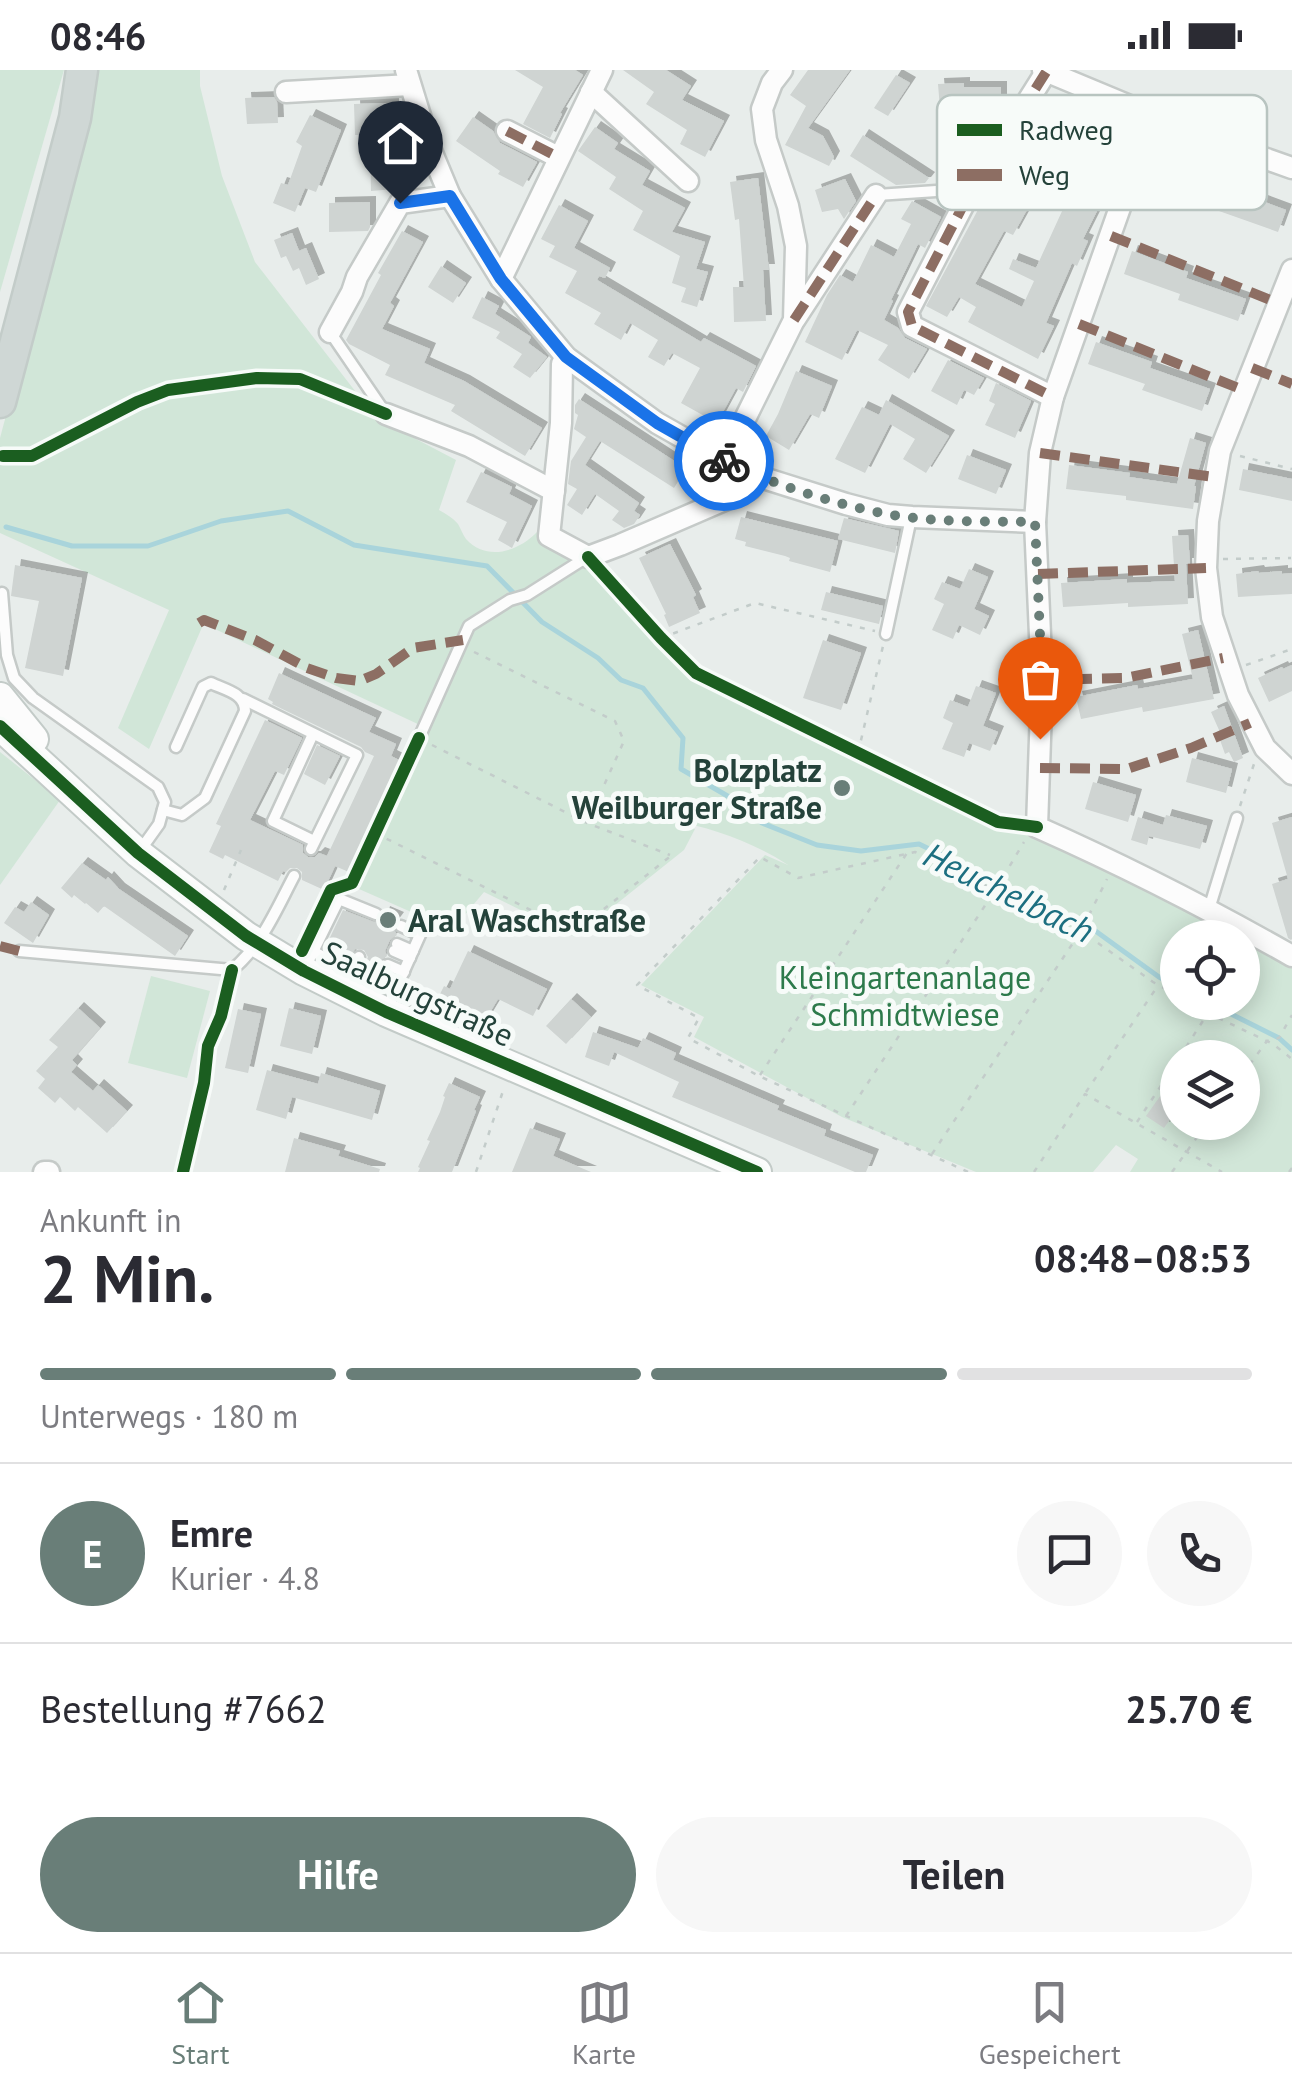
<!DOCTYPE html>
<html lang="de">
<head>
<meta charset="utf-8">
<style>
	:root { --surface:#fff; --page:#f7f7f7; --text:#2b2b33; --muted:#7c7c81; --line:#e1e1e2; --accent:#697e78 }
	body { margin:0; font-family:"PT Sans",sans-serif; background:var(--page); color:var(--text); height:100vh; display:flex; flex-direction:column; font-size:38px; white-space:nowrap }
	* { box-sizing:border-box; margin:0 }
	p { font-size:32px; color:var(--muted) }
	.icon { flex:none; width:55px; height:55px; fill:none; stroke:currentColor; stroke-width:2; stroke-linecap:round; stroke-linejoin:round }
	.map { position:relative; height:1102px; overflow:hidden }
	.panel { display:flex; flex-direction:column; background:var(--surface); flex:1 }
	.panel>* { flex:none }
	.controls { position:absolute; left:1160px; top:850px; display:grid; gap:20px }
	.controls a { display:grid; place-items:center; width:100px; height:100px; border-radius:50%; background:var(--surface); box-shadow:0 5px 25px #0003; font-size:50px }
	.pin { position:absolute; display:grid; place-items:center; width:85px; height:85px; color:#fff; margin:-102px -42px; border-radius:50% 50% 50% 0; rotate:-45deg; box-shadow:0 0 10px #0007 }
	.pin .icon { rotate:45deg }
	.courier { position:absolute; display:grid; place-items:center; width:100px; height:100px; margin:-50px; border:8px solid #1a73e8; border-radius:50%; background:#fff; color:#222; box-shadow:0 2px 12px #0007 }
	.headline em { font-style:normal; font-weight:700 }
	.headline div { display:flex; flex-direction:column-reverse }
	.headline { display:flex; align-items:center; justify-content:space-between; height:170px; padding:0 40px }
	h1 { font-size:65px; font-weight:700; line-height:75px }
	.bar { display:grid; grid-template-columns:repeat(4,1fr); gap:15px 10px; align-content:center; height:120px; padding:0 40px }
	.bar i { height:12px; border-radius:8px; background:var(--line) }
	.bar .on { background:var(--accent) }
	.bar p { grid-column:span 4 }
	.line { display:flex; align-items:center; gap:25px; padding:0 40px; border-top:2px solid var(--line) }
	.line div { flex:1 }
	.round { display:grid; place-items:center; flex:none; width:105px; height:105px; border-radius:52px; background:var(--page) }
	.button { display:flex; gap:20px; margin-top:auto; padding:20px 40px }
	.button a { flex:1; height:115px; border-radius:60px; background:var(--accent); color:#fff; font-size:40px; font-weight:700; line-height:115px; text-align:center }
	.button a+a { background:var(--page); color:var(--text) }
	.status { display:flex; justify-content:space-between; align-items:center; height:70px; padding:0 50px; background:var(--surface); direction:ltr }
	.status svg { height:28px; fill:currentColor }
	.tabs { display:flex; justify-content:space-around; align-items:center; height:140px; border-top:2px solid var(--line); background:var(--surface); font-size:28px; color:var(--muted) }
	.tabs a { display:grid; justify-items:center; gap:5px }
	.tabs .on { color:var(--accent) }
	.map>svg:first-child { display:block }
	.green { fill:#d1e6d8; fill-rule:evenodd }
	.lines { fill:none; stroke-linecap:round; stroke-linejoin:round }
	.stream { stroke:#a9d4db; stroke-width:5 }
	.building { fill:#cfd4d2; filter:url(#shadow) }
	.lane-casing { stroke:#c5cac8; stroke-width:15 }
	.street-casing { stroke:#c5cac8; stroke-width:25 }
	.secondary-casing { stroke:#c3cbc8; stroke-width:32 }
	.primary-casing { stroke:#c3ccc9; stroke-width:35 }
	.path { stroke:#c3ccca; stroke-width:2.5; stroke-dasharray:5 8; stroke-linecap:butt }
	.lane { stroke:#fcfcfc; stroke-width:10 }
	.street { stroke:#fcfcfc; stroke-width:20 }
	.secondary { stroke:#fcfcfc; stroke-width:28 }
	.primary { stroke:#cfd7d5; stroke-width:30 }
	.quiet { stroke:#8d6e63; stroke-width:10; stroke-dasharray:20 10; stroke-linecap:butt }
	.cycleway-casing { stroke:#f7fbf9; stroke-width:19 }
	.cycleway { stroke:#1b5e20; stroke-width:12 }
	.done { stroke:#697e78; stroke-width:10; stroke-dasharray:0 18 }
	.route { stroke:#1a73e8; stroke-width:12 }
	.poi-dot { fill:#697e78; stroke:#f7fbf9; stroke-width:4 }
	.labels { text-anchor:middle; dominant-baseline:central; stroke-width:10; stroke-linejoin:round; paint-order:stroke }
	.poi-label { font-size:32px; font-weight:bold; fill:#24423a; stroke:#f7fbf9; text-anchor:end }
	.park-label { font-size:32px; fill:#2d7a4b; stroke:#f7fbf9 }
	.street-label { font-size:32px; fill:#24423a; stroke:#f7fbf9 }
	.water-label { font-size:35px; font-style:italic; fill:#1c6f80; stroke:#f7fbf9 }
	.key { fill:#f7fbf9; stroke:#b8c4c0; stroke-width:2.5 }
	.key-label { font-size:28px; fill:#24423a }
</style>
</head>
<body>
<div class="status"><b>08:46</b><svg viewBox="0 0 49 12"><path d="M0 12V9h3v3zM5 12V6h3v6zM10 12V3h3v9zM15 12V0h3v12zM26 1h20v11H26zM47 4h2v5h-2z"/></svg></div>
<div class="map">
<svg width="1292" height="1102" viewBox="0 0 1292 1102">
	<defs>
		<filter id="shadow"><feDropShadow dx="6" dy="-6" stdDeviation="0" flood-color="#0004"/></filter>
	</defs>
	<rect width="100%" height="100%" fill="#e8edeb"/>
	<g class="green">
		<path d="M0 0H64L0 222Z"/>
		<path d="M98 0H200V16L222 106 255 192 376 348 456 390 439 440C446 444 453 448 458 454 461 459 463 465 466 469 487 492 519 481 537 462L587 489 693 603 998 752 1032 756 1292 886V1102H1130L1138 1089 1116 1075 1093 1102H976L842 1047 694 967 704 947 641 915 765 785 788 795C753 772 712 758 671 750L695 759 684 780 575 867 484 822 452 860 359 819 360 803 421 663 422 656 202 553 203 555 149 679 118 658 169 540 0 463V368ZM1178 868H1242V932H1178ZM1178 988H1242V1052H1178Z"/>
		<path d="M0 682 60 730 0 815Z"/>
		<path d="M151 906 210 921 187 1008 128 993Z"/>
	</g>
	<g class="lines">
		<g class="stream">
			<path d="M6 457 72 476H148L221 451 288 441 354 475 487 496 542 552 598 588 621 610 643 618 683 668 681 699 731 728 762 753 817 775 861 781 919 774 1090 857 1159 907 1178 917"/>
			<path d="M1207 932 1279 968 1292 980"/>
		</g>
	</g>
	<g class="building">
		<path d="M515 0H575L583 5 560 43 562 44 550 68 523 54 543 17Z"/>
		<path d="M623 0H666L691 16 682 30 724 51 705 87 680 74 687 60 646 34 654 22Z"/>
		<path d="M808 0H850L808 58 823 66 834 87 829 96 785 75 806 36 790 25Z"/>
		<path d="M896 5 910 13 888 46 874 38Z"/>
		<path d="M964 13V17H1001V43H981L982 64H958V39H940L938 14Z"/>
		<path d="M274 27 277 32 278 53 247 54 245 28Z"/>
		<path d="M393 33 394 87H406L407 118 371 121 370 65H355L354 34Z"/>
		<path d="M1042 38 1075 53 1013 165 1004 161 975 214 1022 237 1034 211 1009 199 1013 189 1036 198 1063 139 1057 136 1071 108 1105 125 1083 169 1088 171 1077 196 1072 193 1046 253 1054 256 1038 289 968 252 976 237 959 227 947 247 926 236 987 123 992 125 1017 81 1021 83Z"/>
		<path d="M310 45 341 60 316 122 305 118 295 142 273 133 281 113 288 115 302 76 296 72Z"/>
		<path d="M473 47 493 61 500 73 537 92 523 117 498 104 500 101 456 71Z"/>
		<path d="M595 57 618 73 614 79 650 101 642 115 685 138 672 162 705 172 696 199 708 202 697 237 681 232 686 218 672 213 680 186 633 160 643 141 609 119 616 107 578 81Z"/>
		<path d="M863 65 929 108 925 113 896 115 850 86Z"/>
		<path d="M1158 87 1229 113 1227 118 1286 140 1278 162 1219 141 1221 135 1179 120 1177 125 1160 119 1163 112 1151 107Z"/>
		<path d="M758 108 769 200H763L766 251 734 252 733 217H744L739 149 735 150 730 112Z"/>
		<path d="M845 109 856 131 844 149 838 139 822 142 815 120Z"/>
		<path d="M912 131 941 147 925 178 918 174 891 230 893 231 884 250 898 258 905 268 927 279 909 309 878 290 888 275 857 260 842 290 805 272 827 225 840 205 853 212 871 175 894 187 911 154 901 149Z"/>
		<path d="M370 132V157L368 161 329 162V133Z"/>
		<path d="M559 135 588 151 574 178 610 198 605 208 599 206 597 210 701 272 704 268 756 296 743 322 736 318 717 353 681 333 700 298 672 283 664 296 648 287 658 270 630 253 621 270 594 254 601 243 565 223 577 201 549 187 555 176 541 169Z"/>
		<path d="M402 161 423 172 390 233 394 236 382 259 430 279 424 293 464 311 542 358 525 386 451 341 455 335 385 305 390 295 349 274 346 270 381 205 378 203Z"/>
		<path d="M292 163 299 181 306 178 319 209 306 215 299 198 293 201 286 186 281 188 274 170Z"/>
		<path d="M1132 181 1188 202 1186 208 1246 229 1238 251 1178 230 1180 224 1124 204Z"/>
		<path d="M441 196 466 213 453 233 428 217Z"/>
		<path d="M482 227 499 236 495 244 531 267 528 273 547 287 530 308 513 297 522 284 496 268 500 262 472 248Z"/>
		<path d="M1096 272 1152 292 1150 298 1210 319 1202 341 1142 320 1145 314 1088 294Z"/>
		<path d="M948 290 984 308 974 325 964 320 957 335 931 321Z"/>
		<path d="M796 301 832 316 819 348 810 344 789 380 766 366 778 344Z"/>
		<path d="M996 313 1031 331 1015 368 985 355 995 334 989 331Z"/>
		<path d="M579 329 702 409 695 420 679 410 674 418 600 371 585 395 639 433 634 441 640 445 634 454 624 458 612 450 619 441 595 424 582 445 567 435 577 419 568 414 571 391 586 367 574 359 578 345 575 343V335Z"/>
		<path d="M886 330 949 366 926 403 903 389 915 369 890 354 865 403 835 389 862 337 879 345Z"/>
		<path d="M1190 368 1206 373 1194 416H1196L1193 439 1126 430V426L1066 419 1069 395 1130 403 1129 407 1177 414Z"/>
		<path d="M967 385 1006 400 996 424 958 409Z"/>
		<path d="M1243 399 1292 409V431L1239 420Z"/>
		<path d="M481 402 512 417 509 424 532 436 512 478 498 470 507 452 466 432Z"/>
		<path d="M741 447 838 471 830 502 789 491 790 488 785 486 745 476 746 472 735 469Z"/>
		<path d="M844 448 899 461 895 483 838 469Z"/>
		<path d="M1188 465 1190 494H1186L1188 534 1128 537V533L1063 537 1061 513 1127 509V513L1175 511 1172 466Z"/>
		<path d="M670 474 696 525 693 527 700 543 669 557 664 545 666 544 639 488Z"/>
		<path d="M15 495 82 508 63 606 25 598 39 531 11 526Z"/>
		<path d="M969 499 988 507 974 539 989 546 980 565 959 555 953 569 932 560 944 534 934 529 942 512 960 519Z"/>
		<path d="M1258 501 1259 503 1282 501V504L1292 503V524L1238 527 1236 504Z"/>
		<path d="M826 522 883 536 879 554 821 540Z"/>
		<path d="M1198 560 1214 629 1143 642 1142 637 1081 649 1076 627 1137 615 1138 619 1193 609 1182 564Z"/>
		<path d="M823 570 861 583 841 640 803 628Z"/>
		<path d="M1292 595V621L1269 632 1258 608 1282 597 1283 599Z"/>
		<path d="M279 603 376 648 369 662 396 674 391 686 403 692 351 803 335 796 324 820 302 810V802L297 798H290L286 802 283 801 278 811 225 785 223 789 209 782 221 756 216 754 265 650 302 668 284 705 275 701 250 750 303 775V783L308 787H315L319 783 327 786 374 686 365 682 361 677 272 634 273 632 268 629Z"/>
		<path d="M976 616 996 623 983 656 998 662 990 681 969 673 964 687 942 679 953 653 943 648 950 630 968 637Z"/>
		<path d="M1224 636 1243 688 1234 692 1229 682 1225 684 1220 670 1223 669 1211 642Z"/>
		<path d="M317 675 340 686 325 715 304 704Z"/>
		<path d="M1192 688 1232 699 1226 723 1186 712Z"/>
		<path d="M1093 712 1136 725 1128 752 1085 739Z"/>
		<path d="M1166 745 1207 756 1200 779 1149 766 1147 775 1131 770 1138 747 1163 755Z"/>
		<path d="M1292 747V869L1291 870 1288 868 1272 814 1288 809 1272 753Z"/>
		<path d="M82 793 106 810 108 807 119 819 188 866 175 886 104 836 98 843 86 833 85 834 74 825 72 828 61 818Z"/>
		<path d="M31 832 49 845 33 873 4 853 15 837 24 842Z"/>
		<path d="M343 840 374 852 382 850 384 842 398 848 392 856 397 865 390 870 385 881 387 886 380 891 376 902 364 897 368 887 364 880 355 879 348 890 325 878Z"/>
		<path d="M468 881 547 919 533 946 498 929 486 949 438 928 444 916 450 919Z"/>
		<path d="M571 929 591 947 566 974 546 956Z"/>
		<path d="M78 938 100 958 72 990 77 995 71 1002 93 1021 98 1015 127 1041 107 1063 78 1037 75 1041 60 1027 55 1033 38 1018 45 1009 36 1001 58 977 49 970Z"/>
		<path d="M289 938 321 946 312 984 280 976Z"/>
		<path d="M238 939 261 944 248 1003 225 998Z"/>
		<path d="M593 962 638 978 643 968 676 983 673 990 779 1036 777 1040 826 1060 824 1066 873 1085 866 1102H855L672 1027 679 1012 614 982 609 996 585 987Z"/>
		<path d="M267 1000 318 1014 321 1003 380 1021 372 1050 292 1027 286 1049 256 1040Z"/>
		<path d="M1178 1001V1038L1164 1058 1146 1046Z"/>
		<path d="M449 1013 480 1027 474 1040 476 1041 452 1102H418L420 1098 418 1097 430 1071 427 1070 440 1042 445 1027 443 1026Z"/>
		<path d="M530 1058 560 1069 553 1086 591 1102H512Z"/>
		<path d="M294 1068 340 1081 338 1086 380 1099 379 1102H285Z"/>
	</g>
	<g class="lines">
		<defs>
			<g id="lane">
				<path d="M877 125 951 120 967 128"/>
				<path d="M330 262 386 344"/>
				<path d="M2 523 7 585 14 608 33 628 158 717 165 732 159 754 139 782"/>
				<path d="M886 564 911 448"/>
				<path d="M243 629 357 685 311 779"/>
				<path d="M313 664 273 751 314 771"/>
				<path d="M419 668 469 556 510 530 527 525 587 487"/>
				<path d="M163 740 182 745 205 728 245 641C245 623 225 620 211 613L203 617 176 677"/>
				<path d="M1209 839 1237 748"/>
				<path d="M397 874 413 881"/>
				<path d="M19 881 232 900C262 875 276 840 294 806"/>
				<path d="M394 881 410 888"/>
				<path d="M314 882 352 902 359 887"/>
				<path d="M388 895 404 902"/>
				<path d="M304 900 339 829 376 844"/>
				<path d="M352 902 396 920"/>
				<path d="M384 904 400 911"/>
				<path d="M386 941 420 865 401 856"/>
			</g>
			<g id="street">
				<path d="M406 0 430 78 450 126 501 209 566 287 657 353 724 391 757 406 846 434 888 445 912 447 1035 452"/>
				<path d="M1043 0 1204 67 1292 98"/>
				<path d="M1046 2 967 128 908 242 912 256 1053 327"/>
				<path d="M286 22 410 15"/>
				<path d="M591 22 688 111"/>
				<path d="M1152 47 1053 327 1040 383 1035 452 1042 610 1037 757C1125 796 1209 839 1292 886"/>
				<path d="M507 61 558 87"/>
				<path d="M1292 200 1220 381 1208 451 1206 498 1212 547 1238 625 1265 678 1292 704"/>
				<path d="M501 209 602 0"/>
				<path d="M795 249 876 125"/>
				<path d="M330 262 352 222 357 207 400 133 450 126"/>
				<path d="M566 287 562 294 561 353 549 466 588 487 620 475 750 419 757 406"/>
				<path d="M386 344 469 376 554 421"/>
				<path d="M724 391 794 250 796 176 788 136 766 70 762 39 772 13 782 0"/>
				<path d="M44 1102H49"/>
			</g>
			<g id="secondary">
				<path d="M0 627 34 669"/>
				<path d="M0 656 138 783 246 866 304 901 386 942 757 1102"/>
			</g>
			<path id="primary" d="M0 332 75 48 82 0"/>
		</defs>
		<use href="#lane" class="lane-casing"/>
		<use href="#street" class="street-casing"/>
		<use href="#secondary" class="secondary-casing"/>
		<use href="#primary" class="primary-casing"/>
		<g class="path">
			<path d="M1240 386 1292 399"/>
			<path d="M1223 489 1291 488"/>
			<path d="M661 568 755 533 875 561"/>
			<path d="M474 582 615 651 624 671 587 753"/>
			<path d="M1246 595 1292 579"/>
			<path d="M432 675 587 753 670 785"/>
			<path d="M858 683 883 576"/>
			<path d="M1240 736 1255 691"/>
			<path d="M375 763 575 862 672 785"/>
			<path d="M224 820 241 780"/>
			<path d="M1189 932 1206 942"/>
			<path d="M1179 988 1208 943 1273 974 1292 989"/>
			<path d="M760 1005 907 783"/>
			<path d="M1242 1005 1267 971 1279 968 1292 945"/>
			<path d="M204 1013 205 997"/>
			<path d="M1086 1022 1157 917"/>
			<path d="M846 1046 996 819 1024 772"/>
			<path d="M1137 1052 1178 990"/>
			<path d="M932 1084 1081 861 1107 809"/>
			<path d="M476 1102 504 1018"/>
			<path d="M968 1102 759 1006 688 968 699 948 637 915 760 787 798 808 915 782 1081 861 1153 912 1178 926"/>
			<path d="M1034 1102 1085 1024 1222 1102"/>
			<path d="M1172 1102 1208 1052"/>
			<path d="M1289 1102 1292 1098"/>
		</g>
		<use href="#lane" class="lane"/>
		<use href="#street" class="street"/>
		<use href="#secondary" class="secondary"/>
		<use href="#primary" class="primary"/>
		<g class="quiet">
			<path d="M1046 2 967 128 908 242 912 256 1053 327"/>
			<path d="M507 61 558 87"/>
			<path d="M1111 166 1278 233"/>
			<path d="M794 250 876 125"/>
			<path d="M1079 254 1243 320"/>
			<path d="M1252 298 1292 314"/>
			<path d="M1040 383 1214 407"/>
			<path d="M1038 504 1206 498"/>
			<path d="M199 553 204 550 255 570 307 598 336 608 359 611 376 604 413 578 463 570"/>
			<path d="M1042 610 1125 608 1223 588"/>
			<path d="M1040 698 1127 699 1191 678 1250 653"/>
			<path d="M0 876 19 881"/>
		</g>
		<defs>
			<g id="cycleway">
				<path d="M3 386H32L137 332 168 320 257 308 300 309 386 344"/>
				<path d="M588 487 661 568 696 603 998 752 1037 757"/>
				<path d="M0 656 138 783 246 866 304 901 386 942 757 1102"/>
				<path d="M302 881 331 820 352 813 419 668"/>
				<path d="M183 1102 204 1013 208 976 221 946 232 900"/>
			</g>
		</defs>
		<use href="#cycleway" class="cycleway-casing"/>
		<use href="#cycleway" class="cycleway"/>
	</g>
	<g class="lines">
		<path class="done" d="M724 391C773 414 833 434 887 444 935 453 986 451 1035 452L1042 610 1040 669"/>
		<path class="route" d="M400 133 450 126 501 209 566 287 657 353 724 391"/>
	</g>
	<g class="poi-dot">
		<circle cx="842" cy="718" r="10"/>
		<circle cx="388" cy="850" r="10"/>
	</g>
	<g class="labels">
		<g class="poi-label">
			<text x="822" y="700">Bolzplatz<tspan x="822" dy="37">Weilburger Straße</tspan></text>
			<text x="408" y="850" text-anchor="start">Aral Waschstraße</text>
		</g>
		<g class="park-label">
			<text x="905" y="907">Kleingartenanlage<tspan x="905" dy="37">Schmidtwiese</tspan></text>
		</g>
		<g class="street-label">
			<text transform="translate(418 923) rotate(25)">Saalburgstraße</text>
		</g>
		<g class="water-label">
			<text transform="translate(1009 822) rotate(26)">Heuchelbach</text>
		</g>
	</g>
	<rect x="937" y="25" width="330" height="115" rx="15" class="key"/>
	<rect x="957" y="54" width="45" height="12" fill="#1b5e20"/>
	<rect x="957" y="99" width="45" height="12" fill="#8d6e63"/>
	<g class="key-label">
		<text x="1019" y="70">Radweg</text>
		<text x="1019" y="115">Weg</text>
	</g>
</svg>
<div class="controls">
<a><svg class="icon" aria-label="locate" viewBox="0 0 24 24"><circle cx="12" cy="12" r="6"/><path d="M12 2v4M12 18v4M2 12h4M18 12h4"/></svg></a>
<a><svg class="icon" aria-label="layers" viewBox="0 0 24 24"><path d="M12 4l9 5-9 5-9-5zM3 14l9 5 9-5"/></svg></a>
</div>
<div class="pin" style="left:1040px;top:669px;background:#ea580c"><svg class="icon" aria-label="bag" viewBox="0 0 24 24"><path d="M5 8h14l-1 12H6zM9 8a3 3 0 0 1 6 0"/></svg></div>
<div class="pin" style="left:400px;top:133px;background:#1f2937"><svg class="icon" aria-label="home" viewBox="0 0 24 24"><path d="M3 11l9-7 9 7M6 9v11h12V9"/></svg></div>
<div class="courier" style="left:724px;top:391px"><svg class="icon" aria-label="bike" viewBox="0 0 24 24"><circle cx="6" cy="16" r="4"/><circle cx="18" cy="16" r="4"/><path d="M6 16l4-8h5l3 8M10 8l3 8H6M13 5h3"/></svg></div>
</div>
<section class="panel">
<div class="headline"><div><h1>2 Min.</h1><p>Ankunft in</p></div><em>08:48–08:53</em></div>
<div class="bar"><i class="on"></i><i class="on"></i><i class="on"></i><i></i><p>Unterwegs · 180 m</p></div>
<div class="line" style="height:180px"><b class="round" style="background:var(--accent);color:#fff">E</b><div><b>Emre</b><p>Kurier · 4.8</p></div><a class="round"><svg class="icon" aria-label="chat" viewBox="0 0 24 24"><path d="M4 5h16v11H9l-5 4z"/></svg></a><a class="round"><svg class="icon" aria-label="phone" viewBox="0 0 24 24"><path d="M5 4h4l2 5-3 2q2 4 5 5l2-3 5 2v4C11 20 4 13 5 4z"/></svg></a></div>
<div class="line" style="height:130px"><div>Bestellung #7662</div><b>25.70 €</b></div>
<div class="button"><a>Hilfe</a><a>Teilen</a></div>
</section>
<nav class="tabs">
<a class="on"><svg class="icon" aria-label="home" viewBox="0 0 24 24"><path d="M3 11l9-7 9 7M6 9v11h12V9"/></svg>Start</a>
<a><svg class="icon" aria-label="map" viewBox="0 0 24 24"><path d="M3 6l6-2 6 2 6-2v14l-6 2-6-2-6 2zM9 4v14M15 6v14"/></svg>Karte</a>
<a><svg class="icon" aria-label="saved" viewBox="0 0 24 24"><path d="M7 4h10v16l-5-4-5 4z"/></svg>Gespeichert</a>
</nav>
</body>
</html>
